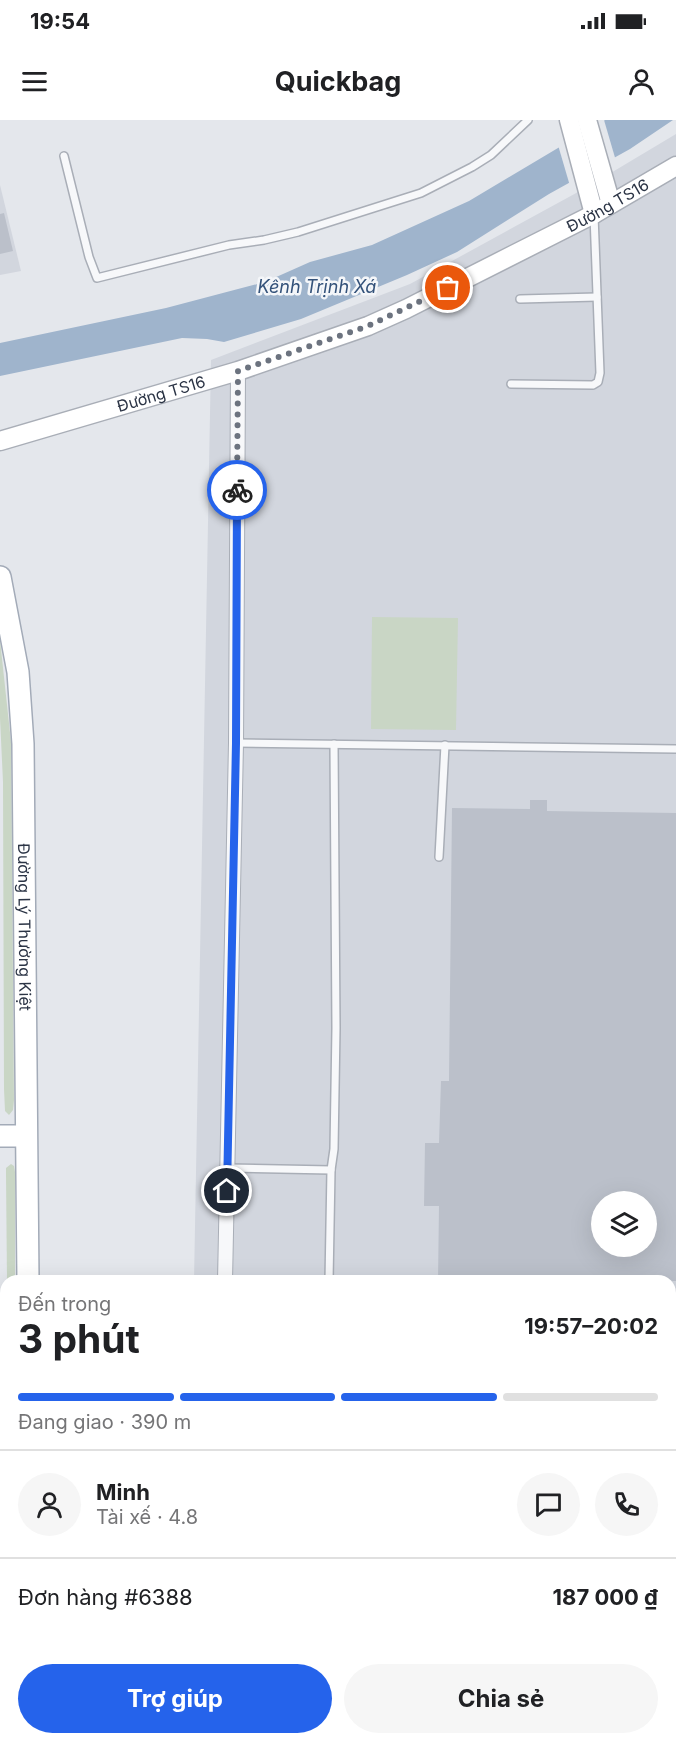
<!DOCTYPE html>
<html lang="vi">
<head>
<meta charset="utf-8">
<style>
	:root { --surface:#fff; --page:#f6f6f6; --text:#202124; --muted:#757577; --line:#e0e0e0; --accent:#2563eb }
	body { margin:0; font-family:Inter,sans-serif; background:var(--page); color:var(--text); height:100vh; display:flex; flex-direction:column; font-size:22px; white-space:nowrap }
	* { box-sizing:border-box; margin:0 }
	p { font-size:20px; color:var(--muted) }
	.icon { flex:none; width:33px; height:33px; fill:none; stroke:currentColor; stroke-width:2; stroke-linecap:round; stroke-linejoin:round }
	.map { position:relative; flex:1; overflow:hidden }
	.panel { position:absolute; left:0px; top:1155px; width:676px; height:470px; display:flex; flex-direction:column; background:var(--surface); border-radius:18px 18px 0 0; box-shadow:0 6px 24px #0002 }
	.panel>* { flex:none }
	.controls { position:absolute; left:591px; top:1071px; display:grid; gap:12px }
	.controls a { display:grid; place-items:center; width:66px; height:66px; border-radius:50%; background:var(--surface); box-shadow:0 6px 24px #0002; font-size:30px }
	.pin { position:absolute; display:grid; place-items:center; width:51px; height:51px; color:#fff; margin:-26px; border:3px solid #fff; border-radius:50%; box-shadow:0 2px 6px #0007 }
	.courier { position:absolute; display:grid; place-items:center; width:60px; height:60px; margin:-30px; border:4px solid #2563eb; border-radius:50%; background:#fff; color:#222; box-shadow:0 2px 8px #0007 }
	.summary em { font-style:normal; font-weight:700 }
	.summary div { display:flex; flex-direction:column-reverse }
	.summary { display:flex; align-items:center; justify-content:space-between; height:102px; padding:0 18px }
	h1 { font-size:39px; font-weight:700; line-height:45px }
	.bar { display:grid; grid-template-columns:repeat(4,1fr); gap:9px 6px; align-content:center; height:72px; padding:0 18px }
	.bar i { height:8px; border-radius:4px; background:var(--line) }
	.bar .active { background:var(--accent) }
	.bar p { grid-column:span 4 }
	.line { display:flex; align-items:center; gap:15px; padding:0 18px; border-top:2px solid var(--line) }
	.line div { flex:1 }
	.round { display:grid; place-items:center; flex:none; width:63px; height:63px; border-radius:32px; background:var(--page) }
	.button { display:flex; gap:12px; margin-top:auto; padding:12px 18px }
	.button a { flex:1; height:69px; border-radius:36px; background:var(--accent); color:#fff; font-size:24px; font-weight:700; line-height:69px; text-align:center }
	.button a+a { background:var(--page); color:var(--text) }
	.status { display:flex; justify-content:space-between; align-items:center; height:42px; padding:0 30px; background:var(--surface); direction:ltr }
	.status svg { height:16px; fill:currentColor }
	header { display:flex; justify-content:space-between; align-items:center; height:78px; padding:0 18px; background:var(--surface); font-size:27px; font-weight:700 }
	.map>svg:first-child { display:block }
	.built { fill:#d2d6de; fill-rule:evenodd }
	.green { fill:#c9d6c5 }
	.water { fill:#9fb4cc }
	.pier { fill:#e4e7ec }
	.building { fill:#bbc0ca; fill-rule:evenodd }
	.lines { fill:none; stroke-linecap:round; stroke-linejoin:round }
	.lane-casing { stroke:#a9aeb7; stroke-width:10 }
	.street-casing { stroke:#a9aeb7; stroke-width:16 }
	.secondary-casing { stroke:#a9aeb7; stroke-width:21 }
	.primary-casing { stroke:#a3abb8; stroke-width:24 }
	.lane { stroke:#f7f8fa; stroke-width:7 }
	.street { stroke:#f7f8fa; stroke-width:14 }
	.secondary { stroke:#fff; stroke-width:18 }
	.primary { stroke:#fff; stroke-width:21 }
	.done { stroke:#6c737f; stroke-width:6; stroke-dasharray:0 10.8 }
	.route { stroke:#2563eb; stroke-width:8 }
	.labels { text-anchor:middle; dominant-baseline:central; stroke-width:5; stroke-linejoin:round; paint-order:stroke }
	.street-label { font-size:16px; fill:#2b3445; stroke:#f4f6f9 }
	.water-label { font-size:18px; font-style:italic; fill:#34527a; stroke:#f4f6f9 }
</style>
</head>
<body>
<div class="status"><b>19:54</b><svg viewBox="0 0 49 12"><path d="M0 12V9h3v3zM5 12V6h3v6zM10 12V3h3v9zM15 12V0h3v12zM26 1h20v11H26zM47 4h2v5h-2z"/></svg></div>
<header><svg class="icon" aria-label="menu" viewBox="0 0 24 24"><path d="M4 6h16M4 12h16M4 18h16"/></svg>Quickbag<svg class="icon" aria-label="person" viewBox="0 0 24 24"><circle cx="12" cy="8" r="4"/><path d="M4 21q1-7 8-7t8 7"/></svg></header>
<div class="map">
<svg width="676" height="1624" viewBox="0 0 676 1624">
	<rect width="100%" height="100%" fill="#e4e7ec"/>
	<g class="built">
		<path d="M676 14V1624H186V1618H670V1161H194L211 240 410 164 589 66ZM602 1082H646V1126H602Z"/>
		<path d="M0 65 21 151 0 155Z"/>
	</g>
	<g class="green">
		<path d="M372 497 458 498 456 610 371 609Z"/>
		<path d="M0 520 11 622 14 980 13 990 9 995 5 991 4 969 3 662 0 598Z"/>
		<path d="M11 1044 14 1046 15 1052V1161H7L6 1054V1048Z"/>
	</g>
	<path class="water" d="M605 0H673L630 29 549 74 457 132 407 155 301 199 224 222 207 219 182 218 0 256V223L166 188 265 162 310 142 372 125 469 81Z"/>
	<path class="pier" d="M599 0H604L616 41 570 66 558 25Z"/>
	<g class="building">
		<path d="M4 93 13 131 0 134V94Z"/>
		<path d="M530 680H547V691L676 693V1161H438L439 1086H424L425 1023H439L441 961H449L452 688 530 689ZM602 1082H646V1126H602Z"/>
	</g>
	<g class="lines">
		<defs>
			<g id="lane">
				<path d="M64 36 89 137 97 158 229 125 264 120 298 112 421 73 472 47 491 35 528 0"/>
				<path d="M520 179 597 177"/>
				<path d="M511 264 593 265 598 262 600 253 594 95"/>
				<path d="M236 623 676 629"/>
				<path d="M439 737 445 625"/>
				<path d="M228 1048 331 1050 334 1029 336 908 334 624"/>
				<path d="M329 1161 331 1050"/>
				<path d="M670 1328H676"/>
				<path d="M670 1612H676"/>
			</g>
			<g id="street">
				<path d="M225 1161 236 623 238 251"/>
				<path d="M218 1624V1618"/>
			</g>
			<g id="secondary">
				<path d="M569 0 594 94"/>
				<path d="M587 0 611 84"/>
				<path id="s1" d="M0 321 238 251 368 206 406 189 594 94 676 46"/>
			</g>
			<g id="primary">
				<path id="s2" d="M0 457 18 552 23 624 28 1161"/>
				<path d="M0 1016H26"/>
				<path d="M0 1595H6"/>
				<path d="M34 1624V1618"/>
			</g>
		</defs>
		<use href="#lane" class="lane-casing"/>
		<use href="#street" class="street-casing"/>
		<use href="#secondary" class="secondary-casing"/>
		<use href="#primary" class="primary-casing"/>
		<use href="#lane" class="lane"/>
		<use href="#street" class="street"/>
		<use href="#secondary" class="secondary"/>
		<use href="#primary" class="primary"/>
	</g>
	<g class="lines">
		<path class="done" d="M237 370 238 251 368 206 448 168"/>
		<path class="route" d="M227 1071 236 623 237 370"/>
	</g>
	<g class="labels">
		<g class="street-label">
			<text stroke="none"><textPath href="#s1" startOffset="654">Đường TS16</textPath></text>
			<text stroke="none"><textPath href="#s1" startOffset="168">Đường TS16</textPath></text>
			<text stroke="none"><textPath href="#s2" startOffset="352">Đường Lý Thường Kiệt</textPath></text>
		</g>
		<g class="water-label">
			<text x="317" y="166">Kênh Trịnh Xá</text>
		</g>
	</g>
</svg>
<div class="controls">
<a><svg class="icon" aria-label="layers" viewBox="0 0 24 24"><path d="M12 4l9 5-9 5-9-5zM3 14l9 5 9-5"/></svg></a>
</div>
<div class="pin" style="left:448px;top:168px;background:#ea580c"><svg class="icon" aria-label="bag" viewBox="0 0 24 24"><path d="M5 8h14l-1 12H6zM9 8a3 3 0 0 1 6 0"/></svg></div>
<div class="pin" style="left:227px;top:1071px;background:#1f2937"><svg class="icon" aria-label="home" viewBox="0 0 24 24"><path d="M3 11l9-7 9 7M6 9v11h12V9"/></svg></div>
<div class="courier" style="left:237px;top:370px"><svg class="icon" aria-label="bike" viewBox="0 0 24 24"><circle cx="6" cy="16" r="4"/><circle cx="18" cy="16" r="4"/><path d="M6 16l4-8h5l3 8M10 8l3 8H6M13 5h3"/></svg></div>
<section class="panel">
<div class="summary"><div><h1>3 phút</h1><p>Đến trong</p></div><em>19:57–20:02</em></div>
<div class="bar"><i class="active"></i><i class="active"></i><i class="active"></i><i></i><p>Đang giao · 390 m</p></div>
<div class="line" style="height:108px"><a class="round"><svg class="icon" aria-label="person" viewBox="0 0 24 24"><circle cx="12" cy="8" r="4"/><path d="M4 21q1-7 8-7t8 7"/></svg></a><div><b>Minh</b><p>Tài xế · 4.8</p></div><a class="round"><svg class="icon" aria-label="chat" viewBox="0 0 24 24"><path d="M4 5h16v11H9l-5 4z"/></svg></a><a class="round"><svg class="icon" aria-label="phone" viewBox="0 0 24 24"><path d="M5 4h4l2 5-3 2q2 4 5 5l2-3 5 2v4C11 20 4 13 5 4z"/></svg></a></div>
<div class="line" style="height:78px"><div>Đơn hàng #6388</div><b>187 000 ₫</b></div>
<div class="button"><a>Trợ giúp</a><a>Chia sẻ</a></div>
</section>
</div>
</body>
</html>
